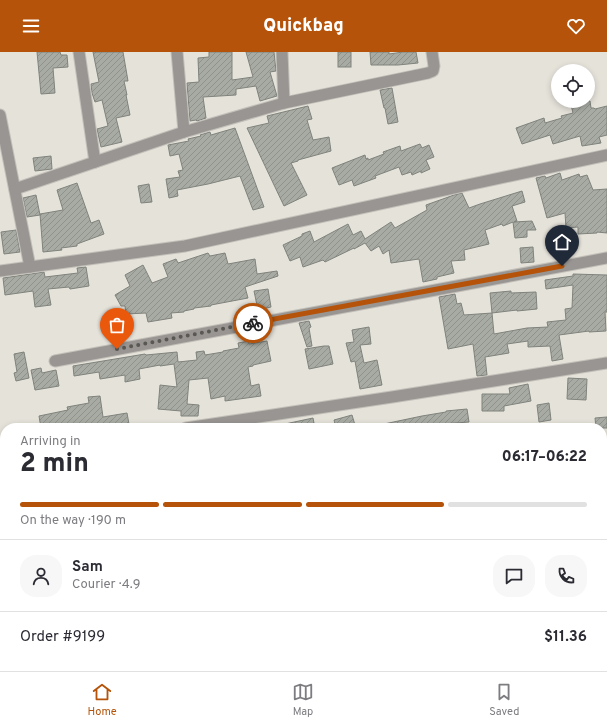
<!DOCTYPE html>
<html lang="en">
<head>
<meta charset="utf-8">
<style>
	:root { --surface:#fff; --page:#f7f7f7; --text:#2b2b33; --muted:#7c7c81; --line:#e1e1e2; --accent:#b45309 }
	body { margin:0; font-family:Overpass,sans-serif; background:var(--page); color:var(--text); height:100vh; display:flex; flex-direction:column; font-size:15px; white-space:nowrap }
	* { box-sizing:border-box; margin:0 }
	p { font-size:13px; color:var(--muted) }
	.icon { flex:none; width:22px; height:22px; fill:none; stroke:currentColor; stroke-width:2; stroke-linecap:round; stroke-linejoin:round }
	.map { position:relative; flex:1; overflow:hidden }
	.drawer { position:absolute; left:0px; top:371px; width:607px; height:248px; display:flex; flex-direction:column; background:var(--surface); border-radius:16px 16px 0 0; box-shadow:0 2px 6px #0003 }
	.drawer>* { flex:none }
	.buttons { position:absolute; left:551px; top:12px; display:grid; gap:8px }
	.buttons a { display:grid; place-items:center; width:44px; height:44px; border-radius:50%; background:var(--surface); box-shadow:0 2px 6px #0003; font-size:20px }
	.pin { position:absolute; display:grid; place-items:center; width:34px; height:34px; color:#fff; margin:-41px -17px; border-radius:50% 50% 50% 0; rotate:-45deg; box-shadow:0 0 4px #0007 }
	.pin .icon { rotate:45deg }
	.courier { position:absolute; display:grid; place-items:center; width:40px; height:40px; margin:-20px; border:3px solid #b45309; border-radius:50%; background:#fff; color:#222; box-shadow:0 1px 5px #0007 }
	.summary em { font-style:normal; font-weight:800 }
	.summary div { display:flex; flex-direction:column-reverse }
	.summary { display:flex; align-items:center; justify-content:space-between; height:68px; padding:0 20px }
	h1 { font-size:26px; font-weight:800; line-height:30px }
	.bar { display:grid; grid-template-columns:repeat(4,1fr); gap:6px 4px; align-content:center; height:48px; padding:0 20px }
	.bar i { height:5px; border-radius:3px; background:var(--line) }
	.bar .active { background:var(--accent) }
	.bar p { grid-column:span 4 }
	.line { display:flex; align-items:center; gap:10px; padding:0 20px; border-top:1px solid var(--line) }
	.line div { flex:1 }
	.round { display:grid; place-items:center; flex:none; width:42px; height:42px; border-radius:16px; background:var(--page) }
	header { display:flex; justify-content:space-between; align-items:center; height:52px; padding:0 20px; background:var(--accent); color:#fff; font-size:18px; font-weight:800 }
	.tabs { display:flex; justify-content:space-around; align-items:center; height:56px; border-top:1px solid var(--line); background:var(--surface); font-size:11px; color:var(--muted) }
	.tabs a { display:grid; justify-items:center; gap:2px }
	.tabs .active { color:var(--accent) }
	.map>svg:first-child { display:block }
	.building { fill:url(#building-hatch); stroke:#7f837c }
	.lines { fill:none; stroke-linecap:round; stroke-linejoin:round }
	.minor-casing { stroke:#c3c0b9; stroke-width:13 }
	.minor { stroke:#989593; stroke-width:11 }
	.done { stroke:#5a5853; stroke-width:4; stroke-dasharray:0 7.2 }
	.route { stroke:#b45309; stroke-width:5 }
</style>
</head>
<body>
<header><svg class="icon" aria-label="menu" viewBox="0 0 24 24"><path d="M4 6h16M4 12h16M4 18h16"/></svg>Quickbag<svg class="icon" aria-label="heart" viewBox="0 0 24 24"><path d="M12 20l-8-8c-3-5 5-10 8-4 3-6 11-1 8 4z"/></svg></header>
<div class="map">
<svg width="607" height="619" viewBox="0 0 607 619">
	<defs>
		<pattern id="building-hatch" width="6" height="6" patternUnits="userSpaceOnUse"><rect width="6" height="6" fill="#a7aba3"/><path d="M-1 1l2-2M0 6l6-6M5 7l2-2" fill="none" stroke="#8f928b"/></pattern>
	</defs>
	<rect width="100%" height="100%" fill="#e5e2da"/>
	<g class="building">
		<path d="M37 0H60L61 3H67L68 15 53 16 55 41 41 42Z"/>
		<path d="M93 0H123L128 29H124L127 43H126L130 63 116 66 122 90 101 95 97 77 108 74 102 48 95 50 92 41 91 32 99 30Z"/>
		<path d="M209 0H232V28L253 25 246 0H274L276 19 270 20 277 44 260 49 256 34 236 37V43L203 45 206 66 197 69 196 68 190 69 187 31 199 30 198 6 209 5Z"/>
		<rect x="338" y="0" width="13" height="15"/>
		<path d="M370 0H389V2L403 0H416L418 11 398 13H371Z"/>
		<path d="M392 36 398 70 388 72 385 56H384L380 38Z"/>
		<path d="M570 49H590L591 56H594L595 57 607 54V83L599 85 601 91 582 94 580 84 553 92 550 83 522 92 516 76 544 66 545 71 562 66 561 64 573 61Z"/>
		<path d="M308 54 312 67 307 68 313 88 329 85 331 99 298 108V109L291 111 307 143 284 154 247 76 269 71 267 64Z"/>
		<path d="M235 76 264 155 253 158 240 124 208 132 177 138 178 144 169 146 166 127 180 125 178 119 183 118 179 102 170 104 168 93 189 89 188 87 201 84 200 83 210 80 211 83Z"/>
		<path d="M420 92 422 96 429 93 434 105 426 108 430 117 421 121V119L412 123 411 120 402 123 399 115 375 124 376 126 354 134 352 128 339 133 332 116 365 103 366 107 368 106V108L384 102 383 100 400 94 401 99Z"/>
		<path d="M51 104 52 117 35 119 33 106Z"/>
		<path d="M560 121 562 128 579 122 580 125 587 123 593 138 607 137V181L597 180V181L578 182V175L566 176 565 161 547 166 536 126 545 124 546 126Z"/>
		<path d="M77 131 91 171 99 168 104 182 77 192V194L61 196 62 198 43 200 40 162 63 158 57 138Z"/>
		<path d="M149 132 152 150 141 151 138 134Z"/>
		<path d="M522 139 525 150 512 154 517 169 514 170 532 169 536 178H527V185L515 186 513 170 503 174 502 172 485 178 489 192 464 198 465 208 451 209 454 221 437 225V227L423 230 419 207 391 211 389 198 383 202 379 194 371 199 365 191 354 197V196L325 210 323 208 303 215 300 205 290 209 283 193 302 184V182L310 179 314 190 348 172 353 183 361 179 365 187 391 170 395 176 427 158 426 153 454 143 462 141 469 156 480 152Z"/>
		<path d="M36 143 40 163 27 165 23 146Z"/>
		<path d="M16 178 20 200 4 202 1 180Z"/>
		<path d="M533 195 534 210 521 211 520 196Z"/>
		<path d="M208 201 210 204 225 201 228 212 255 207 257 222 277 219 278 224 245 235 248 246 211 253V254L194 256V257L184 259V260L171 261 172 266 148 270 146 261 126 262 125 254H121L115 243 130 234 125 223 143 213 152 231 168 225 163 212 176 207 178 211Z"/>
		<path d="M86 215 89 234 70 237 69 235 48 237 51 253 35 255 33 239 5 243 3 226 44 220 45 225 78 221 77 216Z"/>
		<path d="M573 222 607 223V260H605L606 279 589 280V279L559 283 563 307 552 309 550 294 528 295V289L507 292 509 301 485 305 487 323 477 324 473 292 448 297 439 245 455 242 457 252 461 251 464 263 492 261 494 282 527 276 548 275 547 270 566 268 565 257 572 256 573 233 546 237 545 228 573 224Z"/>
		<path d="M268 237 271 255 258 258 254 239Z"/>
		<path d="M511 239V241L536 240 537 257 517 259V258L492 261 490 241Z"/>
		<path d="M309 269 311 275 309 276 312 294 307 295 299 271Z"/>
		<path d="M369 275 371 292 360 293 364 311 377 308 382 333 360 337 355 309 351 310 346 291 354 290 352 278Z"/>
		<path d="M249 289V292L267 289 271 309 253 313V314L248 315 251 334 259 332 261 344 225 349V344L211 347 208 326 189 328 187 352 199 353 198 364H181V359L158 357 160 333 177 335 174 312 160 314V313L139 317 140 327 125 330V323L100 327 99 320 74 324 73 314 145 302 146 303 177 300 178 310 197 308 196 300 204 299 205 303 223 300V299L239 296 238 291Z"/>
		<path d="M324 294H329L333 312 309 317 305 297Z"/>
		<path d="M24 300 29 326 16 329 14 321 17 320 14 302Z"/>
		<path d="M41 316 42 321 56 318 59 334 35 338 31 318Z"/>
		<path d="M568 326 587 327 586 348 567 347Z"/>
		<path d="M528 332 531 349 504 354V359H482V342H510L509 336Z"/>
		<path d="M100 344 103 365 127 361 129 372 106 376H41L39 364 68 358 67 355 89 351 88 345Z"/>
		<path d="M549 351 551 368 539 370 537 353Z"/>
		<path d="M467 357 469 370 442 372V376H384V372L422 364 446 360V359Z"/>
		<path d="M352 363 355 373 349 375V376H336L334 368Z"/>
		<path d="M607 365V376H596L595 366Z"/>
		<path d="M313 366 315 376H286L285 372Z"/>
	</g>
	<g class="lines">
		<defs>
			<g id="minor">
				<path d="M79 0 95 110"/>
				<path d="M177 0 184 80"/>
				<path d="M282 0 284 51"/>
				<path d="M0 63 30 215"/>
				<path d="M15 137 184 80 284 51 428 21 433 19 434 14 432 0"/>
				<path d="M0 219 185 194 607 103"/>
				<path d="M55 309 607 206"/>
				<path d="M186 376 392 345 607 311"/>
				<path d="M0 412 5 410"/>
				<path d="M602 427 607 426"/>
				<path d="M602 521H607"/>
				<path d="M0 525 5 524"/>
				<path d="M0 610 5 609"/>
				<path d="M602 612 607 611"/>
				<path d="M550 619 586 614"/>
			</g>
		</defs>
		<use href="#minor" class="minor-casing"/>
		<use href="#minor" class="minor"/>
	</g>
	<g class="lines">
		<path class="done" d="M117 297 253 271"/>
		<path class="route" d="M253 271 562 214"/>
	</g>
</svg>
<div class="buttons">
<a><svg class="icon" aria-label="locate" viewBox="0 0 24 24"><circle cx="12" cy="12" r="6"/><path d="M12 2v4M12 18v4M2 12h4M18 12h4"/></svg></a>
</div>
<div class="pin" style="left:117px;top:297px;background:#ea580c"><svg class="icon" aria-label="bag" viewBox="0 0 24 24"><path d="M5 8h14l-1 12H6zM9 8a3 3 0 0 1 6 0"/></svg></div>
<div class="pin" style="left:562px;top:214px;background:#1f2937"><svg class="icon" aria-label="home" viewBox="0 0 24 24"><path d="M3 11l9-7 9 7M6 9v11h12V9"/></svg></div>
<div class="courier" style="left:253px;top:271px"><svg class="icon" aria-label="bike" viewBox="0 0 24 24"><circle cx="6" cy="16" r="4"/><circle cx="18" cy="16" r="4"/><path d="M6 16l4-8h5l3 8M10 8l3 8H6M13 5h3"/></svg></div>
<section class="drawer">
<div class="summary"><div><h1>2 min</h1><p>Arriving in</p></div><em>06:17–06:22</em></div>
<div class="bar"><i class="active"></i><i class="active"></i><i class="active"></i><i></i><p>On the way · 190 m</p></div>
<div class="line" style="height:72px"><a class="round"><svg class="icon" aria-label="person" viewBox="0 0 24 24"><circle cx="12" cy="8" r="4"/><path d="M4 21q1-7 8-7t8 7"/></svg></a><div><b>Sam</b><p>Courier · 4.9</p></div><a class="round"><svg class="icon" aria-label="chat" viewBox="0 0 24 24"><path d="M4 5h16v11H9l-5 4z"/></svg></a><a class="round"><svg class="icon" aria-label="phone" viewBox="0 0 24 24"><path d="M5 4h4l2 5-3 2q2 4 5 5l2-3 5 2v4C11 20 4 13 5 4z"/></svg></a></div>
<div class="line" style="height:52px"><div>Order #9199</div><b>$11.36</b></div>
</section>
</div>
<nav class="tabs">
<a class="active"><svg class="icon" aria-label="home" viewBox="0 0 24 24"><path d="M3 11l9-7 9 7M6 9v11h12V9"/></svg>Home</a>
<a><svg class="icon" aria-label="map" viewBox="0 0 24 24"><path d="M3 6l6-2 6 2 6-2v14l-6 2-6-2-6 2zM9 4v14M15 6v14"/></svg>Map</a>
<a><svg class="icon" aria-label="saved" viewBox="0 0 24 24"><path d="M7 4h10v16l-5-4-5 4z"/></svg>Saved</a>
</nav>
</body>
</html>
